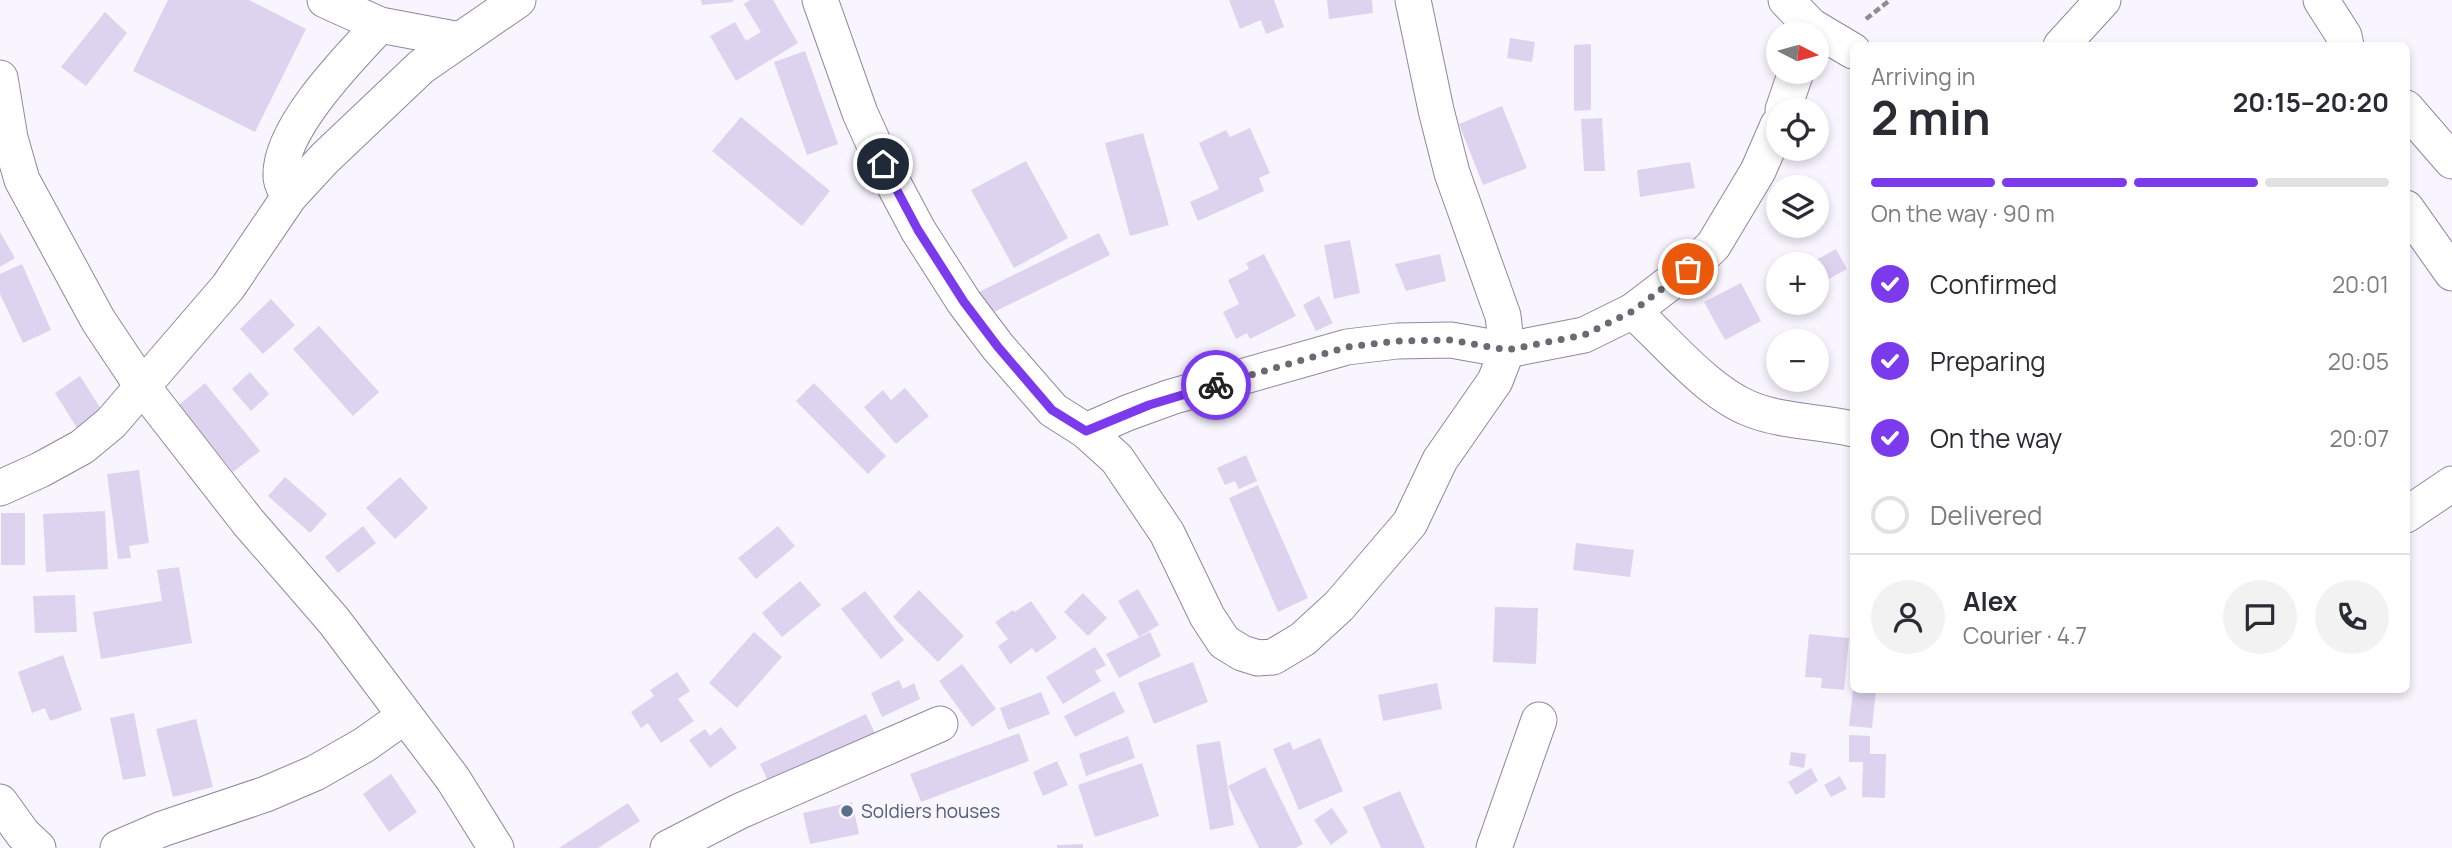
<!DOCTYPE html>
<html lang="en">
<head>
<meta charset="utf-8">
<style>
	:root { --surface:#fff; --page:#f2f2f3; --text:#2b2b33; --muted:#7c7c81; --line:#e1e1e2; --accent:#7c3aed }
	body { margin:0; font-family:Manrope,sans-serif; background:var(--page); color:var(--text); height:100vh; display:flex; flex-direction:column; font-size:26px; white-space:nowrap }
	* { box-sizing:border-box; margin:0 }
	p { font-size:23px; color:var(--muted) }
	.icon { flex:none; width:38px; height:38px; fill:none; stroke:currentColor; stroke-width:2; stroke-linecap:round; stroke-linejoin:round }
	.map { position:relative; flex:1; overflow:hidden }
	.details { position:absolute; left:1850px; top:42px; width:560px; height:651px; display:flex; flex-direction:column; background:var(--surface); border-radius:10px; box-shadow:0 4px 10px #0003 }
	.details>* { flex:none }
	.needle { width:46px; rotate:96deg }
	.fabs { position:absolute; left:1766px; top:21px; display:grid; gap:14px }
	.fabs a { display:grid; place-items:center; width:63px; height:63px; border-radius:50%; background:var(--surface); box-shadow:0 4px 10px #0003; font-size:35px }
	.pin { position:absolute; display:grid; place-items:center; width:60px; height:60px; color:#fff; margin:-30px; border:4px solid #fff; border-radius:50%; box-shadow:0 2px 7px #0007 }
	.courier { position:absolute; display:grid; place-items:center; width:70px; height:70px; margin:-35px; border:5px solid #7c3aed; border-radius:50%; background:#fff; color:#222; box-shadow:0 2px 9px #0007 }
	.headline em { font-style:normal; font-weight:700 }
	.headline div { display:flex; flex-direction:column-reverse }
	.headline { display:flex; align-items:center; justify-content:space-between; height:119px; padding:0 21px }
	h1 { font-size:46px; font-weight:700; line-height:52px }
	.bar { display:grid; grid-template-columns:repeat(4,1fr); gap:10px 7px; align-content:center; height:84px; padding:0 21px }
	.bar i { height:9px; border-radius:5px; background:var(--line) }
	.bar .on { background:var(--accent) }
	.bar p { grid-column:span 4 }
	.line { display:flex; align-items:center; gap:18px; padding:0 21px; border-top:2px solid var(--line) }
	.line div { flex:1 }
	.round { display:grid; place-items:center; flex:none; width:74px; height:74px; border-radius:37px; background:var(--page) }
	ol { padding:0 21px; list-style:none }
	li { display:flex; align-items:center; gap:21px; height:77px }
	li p { margin-inline-start:auto }
	li .icon { padding:7px; border-radius:50%; background:var(--accent); color:#fff; stroke-width:4 }
	li:last-child { color:var(--muted) }
	li i { width:38px; height:38px; border:4px solid var(--line); border-radius:50% }
	.map>svg:first-child { display:block }
	.building { fill:#ded3ef }
	.lines { fill:none; stroke-linecap:round; stroke-linejoin:round }
	.street-casing { stroke:#90879e; stroke-width:37 }
	.path { stroke:#8f8b95; stroke-width:4.5; stroke-dasharray:7 3.5; stroke-linecap:butt }
	.street { stroke:#fff; stroke-width:35 }
	.done { stroke:#6d6973; stroke-width:7; stroke-dasharray:0 12.6 }
	.route { stroke:#7c3aed; stroke-width:9 }
	.service-dot { fill:#5c6f8a; stroke:#f9f5ff; stroke-width:2.5 }
	.labels { text-anchor:middle; dominant-baseline:central; stroke-width:7; stroke-linejoin:round; paint-order:stroke }
	.service-label { font-size:19px; fill:#4e5e75; stroke:#f9f5ff; text-anchor:start }
</style>
</head>
<body>
<div class="map">
<svg width="2452" height="848" viewBox="0 0 2452 848">
	<rect width="100%" height="100%" fill="#f9f5ff"/>
	<g class="building">
		<path d="M168 0H249L306 29 255 132 133 71Z"/>
		<path d="M701 0H733V2L702 5Z"/>
		<path d="M750 0H773L798 43 736 81 710 36 735 22 746 41 761 32 744 4Z"/>
		<path d="M1229 0H1274L1284 27 1266 34 1261 20 1240 29Z"/>
		<path d="M1327 0H1372L1373 13 1329 19Z"/>
		<path d="M105 12 127 33 86 86 61 67Z"/>
		<path d="M1510 38 1535 42 1532 62 1507 58Z"/>
		<path d="M1591 44V110L1574 111V45Z"/>
		<path d="M805 51 838 144 807 155 774 62Z"/>
		<path d="M1502 106 1527 168 1483 185 1459 124Z"/>
		<path d="M741 117 830 191 802 226 712 151Z"/>
		<path d="M1602 118 1605 171H1584L1581 119Z"/>
		<path d="M1250 128 1270 173 1259 178 1264 191 1198 221 1190 202 1219 189 1199 143 1226 130 1230 137Z"/>
		<path d="M1143 133 1169 225 1130 236 1105 143Z"/>
		<path d="M1026 161 1068 238 1014 268 971 190Z"/>
		<path d="M1690 162 1695 188 1640 197 1637 170Z"/>
		<path d="M0 232 15 258 0 267Z"/>
		<path d="M1099 233 1110 255 986 316 975 294Z"/>
		<path d="M1350 240 1360 293 1334 299 1324 245Z"/>
		<path d="M1836 249 1847 269 1816 286V264H1809Z"/>
		<path d="M1264 254 1296 316 1250 339 1247 333 1236 339 1223 312 1239 304 1228 280 1249 269 1246 263Z"/>
		<path d="M1440 254 1446 281 1406 291 1395 264Z"/>
		<path d="M22 264 51 330 23 343 0 294V274Z"/>
		<path d="M1741 283 1761 321 1725 340 1704 302Z"/>
		<path d="M1319 296 1333 323 1316 331 1303 305Z"/>
		<path d="M271 299 295 325 263 354 240 329Z"/>
		<path d="M319 326 379 392 353 416 293 349Z"/>
		<path d="M250 372 269 394 251 411 232 389Z"/>
		<path d="M80 376 103 412 77 428 55 393Z"/>
		<path d="M205 383 260 451 233 472 179 405Z"/>
		<path d="M814 383 886 456 868 474 796 401Z"/>
		<path d="M905 388 929 416 896 444 864 407 883 390 891 400Z"/>
		<path d="M1246 455 1257 481 1239 489 1235 481 1225 485 1217 468Z"/>
		<path d="M139 470 149 543 129 546 131 558 118 559 107 474Z"/>
		<path d="M285 477 327 514 310 533 268 496Z"/>
		<path d="M400 477 428 508 395 539 366 508Z"/>
		<path d="M1258 485 1308 598 1278 612 1229 498Z"/>
		<path d="M105 511 108 569 46 572 43 514Z"/>
		<rect x="1" y="513" width="24" height="52"/>
		<path d="M363 526 376 543 338 573 325 557Z"/>
		<path d="M778 526 795 546 756 579 738 558Z"/>
		<path d="M1576 543 1634 550 1630 577 1573 570Z"/>
		<path d="M179 567 192 643 101 659 93 612 162 601 157 570Z"/>
		<path d="M800 581 821 605 782 637 762 613Z"/>
		<path d="M1138 589 1159 625 1139 637 1118 601Z"/>
		<path d="M919 590 964 636 938 662 893 617Z"/>
		<path d="M865 591 904 640 881 659 841 609Z"/>
		<path d="M1083 593 1107 618 1088 636 1064 612Z"/>
		<path d="M75 595 77 632 35 633 33 596Z"/>
		<path d="M1031 601 1057 638 1036 653 1032 648 1010 664 998 646 1008 639 995 622 1013 610 1015 612Z"/>
		<path d="M1495 607 1538 608 1536 664 1493 662Z"/>
		<path d="M754 632 782 657 737 708 709 683Z"/>
		<path d="M1150 632 1161 656 1119 678 1106 654Z"/>
		<path d="M1809 634 1849 638 1844 690 1821 688 1822 678 1805 677Z"/>
		<path d="M1095 647 1106 665 1095 671 1101 681 1063 704 1046 677Z"/>
		<path d="M63 655 82 710 50 721 45 708 32 713 18 672Z"/>
		<path d="M1193 662 1208 702 1154 724 1138 683Z"/>
		<path d="M962 664 996 709 972 727 939 681Z"/>
		<path d="M677 672 690 691 678 699 694 721 661 743 648 723 641 728 631 712 654 696 650 690Z"/>
		<path d="M899 680 903 689 914 683 920 699 882 717 871 693Z"/>
		<path d="M1437 683 1442 709 1383 721 1378 695Z"/>
		<path d="M1853 690H1876L1872 728 1849 726Z"/>
		<path d="M1114 691 1125 712 1075 737 1064 716Z"/>
		<path d="M1041 692 1050 714 1008 730 1000 708Z"/>
		<path d="M134 713 146 776 123 780 110 718Z"/>
		<path d="M866 714 878 740 772 790 760 764Z"/>
		<path d="M196 719 213 787 173 797 156 729Z"/>
		<path d="M721 727 737 748 710 768 689 740 705 729 710 736Z"/>
		<path d="M1019 733 1029 761 921 802 910 774Z"/>
		<path d="M1849 735 1870 736V754H1886L1885 798 1862 797 1863 762H1849Z"/>
		<path d="M1128 736 1135 758 1086 776 1079 754Z"/>
		<path d="M1320 738 1343 791 1299 810 1273 749 1290 742 1293 750Z"/>
		<path d="M1220 741 1234 825 1210 830 1196 745Z"/>
		<path d="M1791 752 1806 754 1804 768 1789 765Z"/>
		<path d="M1057 761 1068 785 1043 796 1033 772Z"/>
		<path d="M1142 763 1159 816 1095 837 1078 785Z"/>
		<path d="M1265 767 1303 844 1296 848H1259L1228 786Z"/>
		<path d="M1811 768 1818 781 1796 795 1788 782Z"/>
		<path d="M391 774 417 812 389 832 363 794Z"/>
		<path d="M1840 776 1847 789 1831 797 1824 785Z"/>
		<path d="M1400 791 1425 848H1381L1363 807Z"/>
		<path d="M852 802 859 834 810 844 803 813Z"/>
		<path d="M628 803 640 821 598 848H559Z"/>
		<path d="M1332 808 1348 832 1331 845 1314 820Z"/>
		<path d="M1083 844V848H1057V845Z"/>
	</g>
	<g class="lines">
		<defs>
			<g id="street">
				<path d="M325 0 380 25 460 40"/>
				<path d="M820 0 860 113 883 164 918 230 964 302 998 347 1053 410 1086 431 1117 459 1167 533 1207 616 1224 642 1242 653 1258 658 1273 657 1303 639 1339 606 1410 523 1440 460 1495 381 1507 350 1503 316 1452 173 1436 110 1413 0"/>
				<path d="M1786 0 1811 26 1853 51"/>
				<path d="M2321 0 2344 36 2346 46"/>
				<path d="M2061 46 2103 0"/>
				<path d="M0 78 10 138 22 180 98 320 142 386 248 522 334 621 453 779 496 848"/>
				<path d="M2406 108 2452 161"/>
				<path d="M1783 110 1796 72"/>
				<path d="M289 197C286 191 281 184 281 177 278 130 349 58 380 25"/>
				<path d="M2406 208 2452 273"/>
				<path d="M1633 311C1666 341 1707 391 1748 408 1780 422 1819 421 1853 429"/>
				<path d="M1086 431 1127 413 1171 397 1347 347 1397 341 1451 340 1507 350 1584 335 1633 311 1688 269 1713 246 1758 171 1778 125"/>
				<path d="M0 488 40 470 82 447 111 423 228 287 289 197 325 158 421 67 518 0"/>
				<path d="M2406 515 2452 484"/>
				<path d="M0 802 23 834 38 848"/>
				<path d="M118 848 162 829 266 794 315 773 364 745 405 716"/>
				<path d="M668 848 740 811 940 724"/>
				<path d="M1494 848 1539 720"/>
			</g>
		</defs>
		<use href="#street" class="street-casing"/>
		<path class="path" d="M1866 19 1890 0"/>
		<use href="#street" class="street"/>
	</g>
	<g class="lines">
		<path class="done" d="M1216 385 1347 347 1396 341 1451 340 1507 350 1584 335 1633 311 1688 269"/>
		<path class="route" d="M883 164 918 230 964 302 998 347 1052 410 1086 431 1149 405 1216 385"/>
	</g>
	<circle class="service-dot" cx="847" cy="811" r="7"/>
	<g class="labels">
		<g class="service-label">
			<text x="861" y="811">Soldiers houses</text>
		</g>
	</g>
</svg>
<div class="fabs">
<a><svg class="needle" viewBox="-14 -14 28 28"><path d="M0-13l5 13h-10z" fill="#e53935"/><path d="M0 13l5-13h-10z" fill="#7c7c81"/></svg></a>
<a><svg class="icon" aria-label="locate" viewBox="0 0 24 24"><circle cx="12" cy="12" r="6"/><path d="M12 2v4M12 18v4M2 12h4M18 12h4"/></svg></a>
<a><svg class="icon" aria-label="layers" viewBox="0 0 24 24"><path d="M12 4l9 5-9 5-9-5zM3 14l9 5 9-5"/></svg></a>
<a>+</a>
<a>−</a>
</div>
<div class="pin" style="left:1688px;top:269px;background:#ea580c"><svg class="icon" aria-label="bag" viewBox="0 0 24 24"><path d="M5 8h14l-1 12H6zM9 8a3 3 0 0 1 6 0"/></svg></div>
<div class="pin" style="left:883px;top:164px;background:#1f2937"><svg class="icon" aria-label="home" viewBox="0 0 24 24"><path d="M3 11l9-7 9 7M6 9v11h12V9"/></svg></div>
<div class="courier" style="left:1216px;top:385px"><svg class="icon" aria-label="bike" viewBox="0 0 24 24"><circle cx="6" cy="16" r="4"/><circle cx="18" cy="16" r="4"/><path d="M6 16l4-8h5l3 8M10 8l3 8H6M13 5h3"/></svg></div>
<section class="details">
<div class="headline"><div><h1>2 min</h1><p>Arriving in</p></div><em>20:15–20:20</em></div>
<div class="bar"><i class="on"></i><i class="on"></i><i class="on"></i><i></i><p>On the way · 90 m</p></div>
<ol>
<li><svg class="icon" aria-label="check" viewBox="0 0 24 24"><path d="M5 12l5 5 9-10"/></svg>Confirmed<p>20:01</p></li>
<li><svg class="icon" aria-label="check" viewBox="0 0 24 24"><path d="M5 12l5 5 9-10"/></svg>Preparing<p>20:05</p></li>
<li><svg class="icon" aria-label="check" viewBox="0 0 24 24"><path d="M5 12l5 5 9-10"/></svg>On the way<p>20:07</p></li>
<li><i></i>Delivered</li>
</ol>
<div class="line" style="height:126px"><a class="round"><svg class="icon" aria-label="person" viewBox="0 0 24 24"><circle cx="12" cy="8" r="4"/><path d="M4 21q1-7 8-7t8 7"/></svg></a><div><b>Alex</b><p>Courier · 4.7</p></div><a class="round"><svg class="icon" aria-label="chat" viewBox="0 0 24 24"><path d="M4 5h16v11H9l-5 4z"/></svg></a><a class="round"><svg class="icon" aria-label="phone" viewBox="0 0 24 24"><path d="M5 4h4l2 5-3 2q2 4 5 5l2-3 5 2v4C11 20 4 13 5 4z"/></svg></a></div>
</section>
</div>
</body>
</html>
